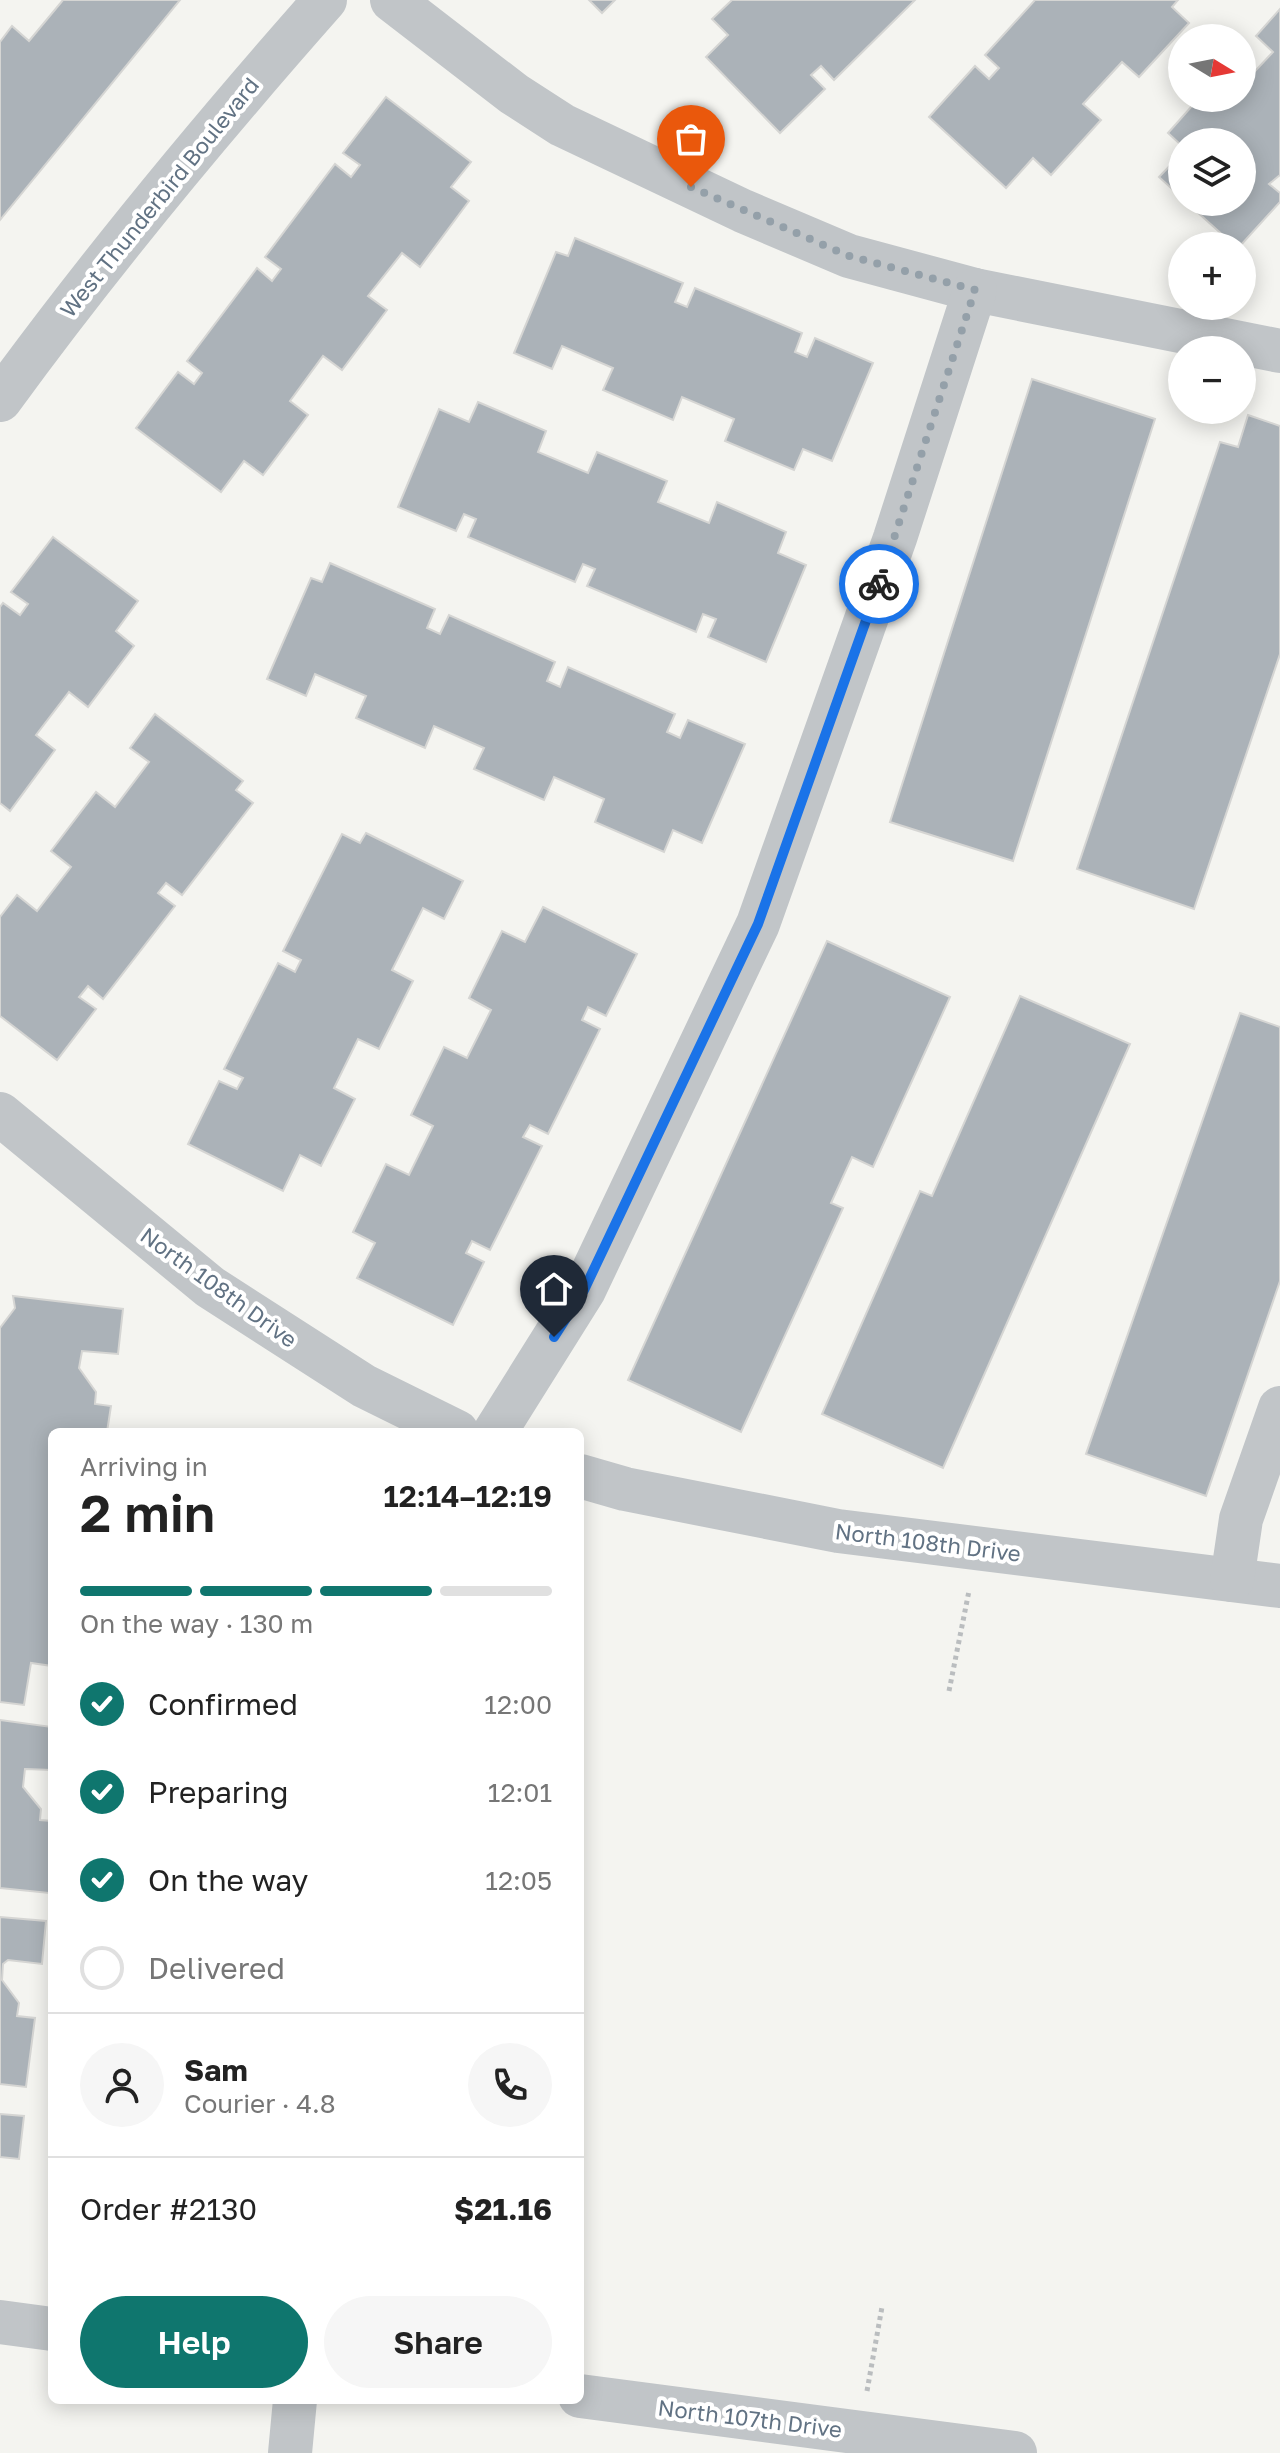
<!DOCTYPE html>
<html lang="en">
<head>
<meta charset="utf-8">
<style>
	:root { --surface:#fff; --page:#f6f6f6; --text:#222; --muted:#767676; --line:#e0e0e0; --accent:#0f766e }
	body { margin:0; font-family:"Golos Text",sans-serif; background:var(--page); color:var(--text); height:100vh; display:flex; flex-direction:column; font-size:30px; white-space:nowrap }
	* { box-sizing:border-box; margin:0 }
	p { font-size:26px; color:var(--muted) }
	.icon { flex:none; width:44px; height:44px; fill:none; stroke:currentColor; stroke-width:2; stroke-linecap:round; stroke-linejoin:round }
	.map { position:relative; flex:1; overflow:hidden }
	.panel { position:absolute; left:48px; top:1428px; width:536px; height:976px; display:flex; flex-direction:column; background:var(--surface); border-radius:12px; box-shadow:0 4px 20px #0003 }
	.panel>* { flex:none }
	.needle { width:52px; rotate:100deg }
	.buttons { position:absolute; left:1168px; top:24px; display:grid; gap:16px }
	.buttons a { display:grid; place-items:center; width:88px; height:88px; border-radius:50%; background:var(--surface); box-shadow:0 4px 20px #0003; font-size:40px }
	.pin { position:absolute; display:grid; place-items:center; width:68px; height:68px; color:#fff; margin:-82px -34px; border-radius:50% 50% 50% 0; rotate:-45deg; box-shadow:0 0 8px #0007 }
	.pin .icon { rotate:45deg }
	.courier { position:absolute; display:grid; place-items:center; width:80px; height:80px; margin:-40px; border:6px solid #1a73e8; border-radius:50%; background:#fff; color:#222; box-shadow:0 2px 10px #0007 }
	.headline em { font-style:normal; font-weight:600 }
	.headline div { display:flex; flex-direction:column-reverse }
	.headline { display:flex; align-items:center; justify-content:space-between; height:136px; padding:0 32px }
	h1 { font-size:52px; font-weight:600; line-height:60px }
	.bar { display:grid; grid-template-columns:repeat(4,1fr); gap:12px 8px; align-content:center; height:96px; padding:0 32px }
	.bar i { height:10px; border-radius:6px; background:var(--line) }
	.bar .selected { background:var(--accent) }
	.bar p { grid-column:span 4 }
	.line { display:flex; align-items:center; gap:20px; padding:0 32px; border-top:2px solid var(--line) }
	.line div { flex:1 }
	.round { display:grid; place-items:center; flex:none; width:84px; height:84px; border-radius:42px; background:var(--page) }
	ol { padding:0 32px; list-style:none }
	li { display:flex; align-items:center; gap:24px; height:88px }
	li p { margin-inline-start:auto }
	li .icon { padding:8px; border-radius:50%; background:var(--accent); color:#fff; stroke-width:4 }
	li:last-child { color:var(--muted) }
	li i { width:44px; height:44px; border:4px solid var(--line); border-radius:50% }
	.cta { display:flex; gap:16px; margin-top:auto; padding:16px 32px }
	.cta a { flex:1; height:92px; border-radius:48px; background:var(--accent); color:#fff; font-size:32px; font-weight:600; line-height:92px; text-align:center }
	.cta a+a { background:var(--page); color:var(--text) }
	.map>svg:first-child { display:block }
	.building { fill:#abb2b8; stroke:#d5d5d3; stroke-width:2 }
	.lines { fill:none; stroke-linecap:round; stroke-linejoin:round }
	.path { stroke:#babdbf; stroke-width:5; stroke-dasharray:4 4; stroke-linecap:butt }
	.minor { stroke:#c1c5c8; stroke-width:44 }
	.done { stroke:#94a0a9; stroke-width:8; stroke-dasharray:0 14.4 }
	.route { stroke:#1a73e8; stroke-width:10 }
	.labels { text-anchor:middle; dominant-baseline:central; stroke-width:8; stroke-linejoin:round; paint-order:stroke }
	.street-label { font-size:22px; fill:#617283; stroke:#fff }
</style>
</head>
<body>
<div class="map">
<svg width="1280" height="2453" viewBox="0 0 1280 2453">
	<rect width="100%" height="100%" fill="#f4f4f0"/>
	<g class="building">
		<path d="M63 0H180L0 220V42L12 26 29 41Z"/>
		<path d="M589 0H615L602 13Z"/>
		<path d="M732 0H915L834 80 821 66 811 75 825 89 780 133 706 57 728 35 712 19Z"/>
		<path d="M1035 0H1178L1172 7 1189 23 1139 77 1122 62 1083 104 1101 120 1051 175 1033 158 1006 188 929 117 975 66 989 79 999 68 985 55Z"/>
		<path d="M1280 9V175L1269 184 1280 193V202L1240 246H1235L1186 202H1242V142H1182V146L1168 133 1199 98H1242V85L1273 52 1256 36Z"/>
		<path d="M386 97 471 162 451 187 469 201 420 267 402 253 368 296 387 310 342 370 323 356 290 401 308 415 263 475 244 461 221 492 136 428 178 372 194 384 202 373 187 361 257 268 272 281 281 269 265 257 335 164 351 177 360 165 343 153Z"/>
		<path d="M1182 153V198L1159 177Z"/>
		<path d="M575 238 683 283 675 302 687 307 695 288 802 333 795 352 807 357 815 338 873 363 832 461 803 449 794 470 725 441 734 419 682 397 673 420 603 390 613 368 562 346 552 369 514 353 556 252 568 256Z"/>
		<path d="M1032 379 1155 419 1013 861 890 822Z"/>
		<path d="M478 402 546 431 538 452 588 473 597 452 667 481 658 502 709 523 717 502 786 532 778 553 806 565 766 662 708 637 716 619 703 614 696 632 587 586 595 569 583 564 575 582 468 537 476 519 464 514 456 531 398 507 439 409 469 422Z"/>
		<path d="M1248 415 1280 426V654L1194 909 1077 869 1220 442 1238 447Z"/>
		<path d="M53 537 138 601 116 631 134 646 88 707 69 692 36 735 55 750 10 811 0 803V607L3 603 20 615 28 604 11 592Z"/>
		<path d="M330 563 435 609 427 628 440 634 449 615 555 662 547 681 560 687 568 667 675 714 667 732 680 738 688 720 745 744 702 843 673 830 664 852 595 822 604 799 554 777 544 800 474 769 484 748 434 726 425 748 356 718 366 696 315 674 306 696 267 679 311 578 322 582Z"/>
		<path d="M155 714 243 781 236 790 253 803 182 895 166 883 158 893 175 906 103 999 88 986 79 997 96 1009 57 1060 0 1016V917L17 895 37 911 71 867 51 851 96 792 115 807 149 762 130 748Z"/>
		<path d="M366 833 463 881 444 919 423 908 392 970 413 981 379 1049 358 1039 334 1088 355 1099 321 1166 300 1155 283 1191 188 1144 219 1081 237 1089 243 1078 224 1069 278 963 295 972 301 960 283 951 342 834 360 843Z"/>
		<path d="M543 907 637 954 606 1016 588 1007 582 1020 600 1029 548 1134 530 1125 523 1137 542 1146 490 1250 472 1241 466 1253 484 1262 453 1325 357 1278 375 1243 353 1232 386 1164 409 1175 433 1126 411 1115 444 1047 467 1058 491 1010 469 998 502 931 525 942Z"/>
		<path d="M827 941 950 997 873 1167 852 1157 831 1203 843 1208 741 1432 628 1380Z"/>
		<path d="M1020 996 1130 1044 943 1468 822 1414 920 1191 932 1196Z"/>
		<path d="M1240 1013 1280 1027V1281L1206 1496 1086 1454Z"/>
		<path d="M13 1296 123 1309 118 1354 82 1351 79 1368 96 1392 95 1404 111 1406 107 1432H52V1666L31 1663 24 1705 0 1702V1328L15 1308Z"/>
		<path d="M0 1720 52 1727V1770L25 1769 23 1787 41 1809 40 1820 52 1821 49 1893 0 1888Z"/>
		<path d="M0 1917 46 1921 42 1964 8 1960 3 1964 2 1980 19 2003 17 2016 35 2018 26 2087 0 2084Z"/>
		<path d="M0 2114 24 2116 19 2159 0 2157Z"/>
	</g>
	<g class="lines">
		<g class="path">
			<path d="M949 1691 969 1591"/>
			<path d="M867 2391 882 2307"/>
		</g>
		<g class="minor">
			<path d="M392 0 514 94 562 125 743 211 849 256 975 290 1280 351"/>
			<path d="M0 400C102 260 211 129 325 0"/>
			<path d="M0 1114 210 1287 364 1386 457 1432"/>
			<path d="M495 1432 584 1290 758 924 895 538 975 290"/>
			<path d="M580 1476 625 1489 838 1531 1280 1586"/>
			<path d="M1232 1580 1241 1519 1280 1408"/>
			<path d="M0 2322 52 2329"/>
			<path d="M580 2396 1015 2453"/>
			<path d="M290 2453 295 2400"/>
		</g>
	</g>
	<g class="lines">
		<path class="done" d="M691 187 849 256 975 290 879 584"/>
		<path class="route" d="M554 1337 584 1290 758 924 879 584"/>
	</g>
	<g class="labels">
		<g class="street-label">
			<text transform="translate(159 197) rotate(-51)">West Thunderbird Boulevard</text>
			<text transform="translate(219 1287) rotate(36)">North 108th Drive</text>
			<text transform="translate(928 1542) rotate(7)">North 108th Drive</text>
			<text transform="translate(750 2418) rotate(7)">North 107th Drive</text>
		</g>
	</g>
</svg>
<div class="buttons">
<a><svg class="needle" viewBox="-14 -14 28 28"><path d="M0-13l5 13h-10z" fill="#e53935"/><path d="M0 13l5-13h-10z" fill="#767676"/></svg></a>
<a><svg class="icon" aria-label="layers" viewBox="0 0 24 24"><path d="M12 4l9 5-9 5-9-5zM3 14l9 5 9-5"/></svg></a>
<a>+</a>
<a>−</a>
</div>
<div class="pin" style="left:691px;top:187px;background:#ea580c"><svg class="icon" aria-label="bag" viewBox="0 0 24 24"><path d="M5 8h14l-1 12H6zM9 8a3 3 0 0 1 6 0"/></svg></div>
<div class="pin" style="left:554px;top:1337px;background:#1f2937"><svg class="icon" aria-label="home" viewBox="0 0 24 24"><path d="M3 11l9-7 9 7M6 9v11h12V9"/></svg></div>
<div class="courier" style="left:879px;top:584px"><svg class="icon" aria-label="bike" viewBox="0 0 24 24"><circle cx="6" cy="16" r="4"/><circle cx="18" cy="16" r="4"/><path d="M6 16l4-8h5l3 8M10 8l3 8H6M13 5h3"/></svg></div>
<section class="panel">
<div class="headline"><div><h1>2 min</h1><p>Arriving in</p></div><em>12:14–12:19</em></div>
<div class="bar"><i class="selected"></i><i class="selected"></i><i class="selected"></i><i></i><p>On the way · 130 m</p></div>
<ol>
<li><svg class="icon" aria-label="check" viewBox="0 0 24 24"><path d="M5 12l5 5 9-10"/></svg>Confirmed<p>12:00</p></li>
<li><svg class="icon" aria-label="check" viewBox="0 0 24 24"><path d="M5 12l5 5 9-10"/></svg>Preparing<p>12:01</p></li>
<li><svg class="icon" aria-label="check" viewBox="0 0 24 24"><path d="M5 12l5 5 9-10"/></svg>On the way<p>12:05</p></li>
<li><i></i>Delivered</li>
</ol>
<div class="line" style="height:144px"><a class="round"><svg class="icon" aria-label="person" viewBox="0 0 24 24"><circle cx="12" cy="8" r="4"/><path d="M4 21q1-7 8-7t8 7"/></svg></a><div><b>Sam</b><p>Courier · 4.8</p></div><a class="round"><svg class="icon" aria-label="phone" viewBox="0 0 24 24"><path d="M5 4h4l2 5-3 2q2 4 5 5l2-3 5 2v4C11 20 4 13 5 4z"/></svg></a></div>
<div class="line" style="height:104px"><div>Order #2130</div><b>$21.16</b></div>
<div class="cta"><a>Help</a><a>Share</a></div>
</section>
</div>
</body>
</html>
